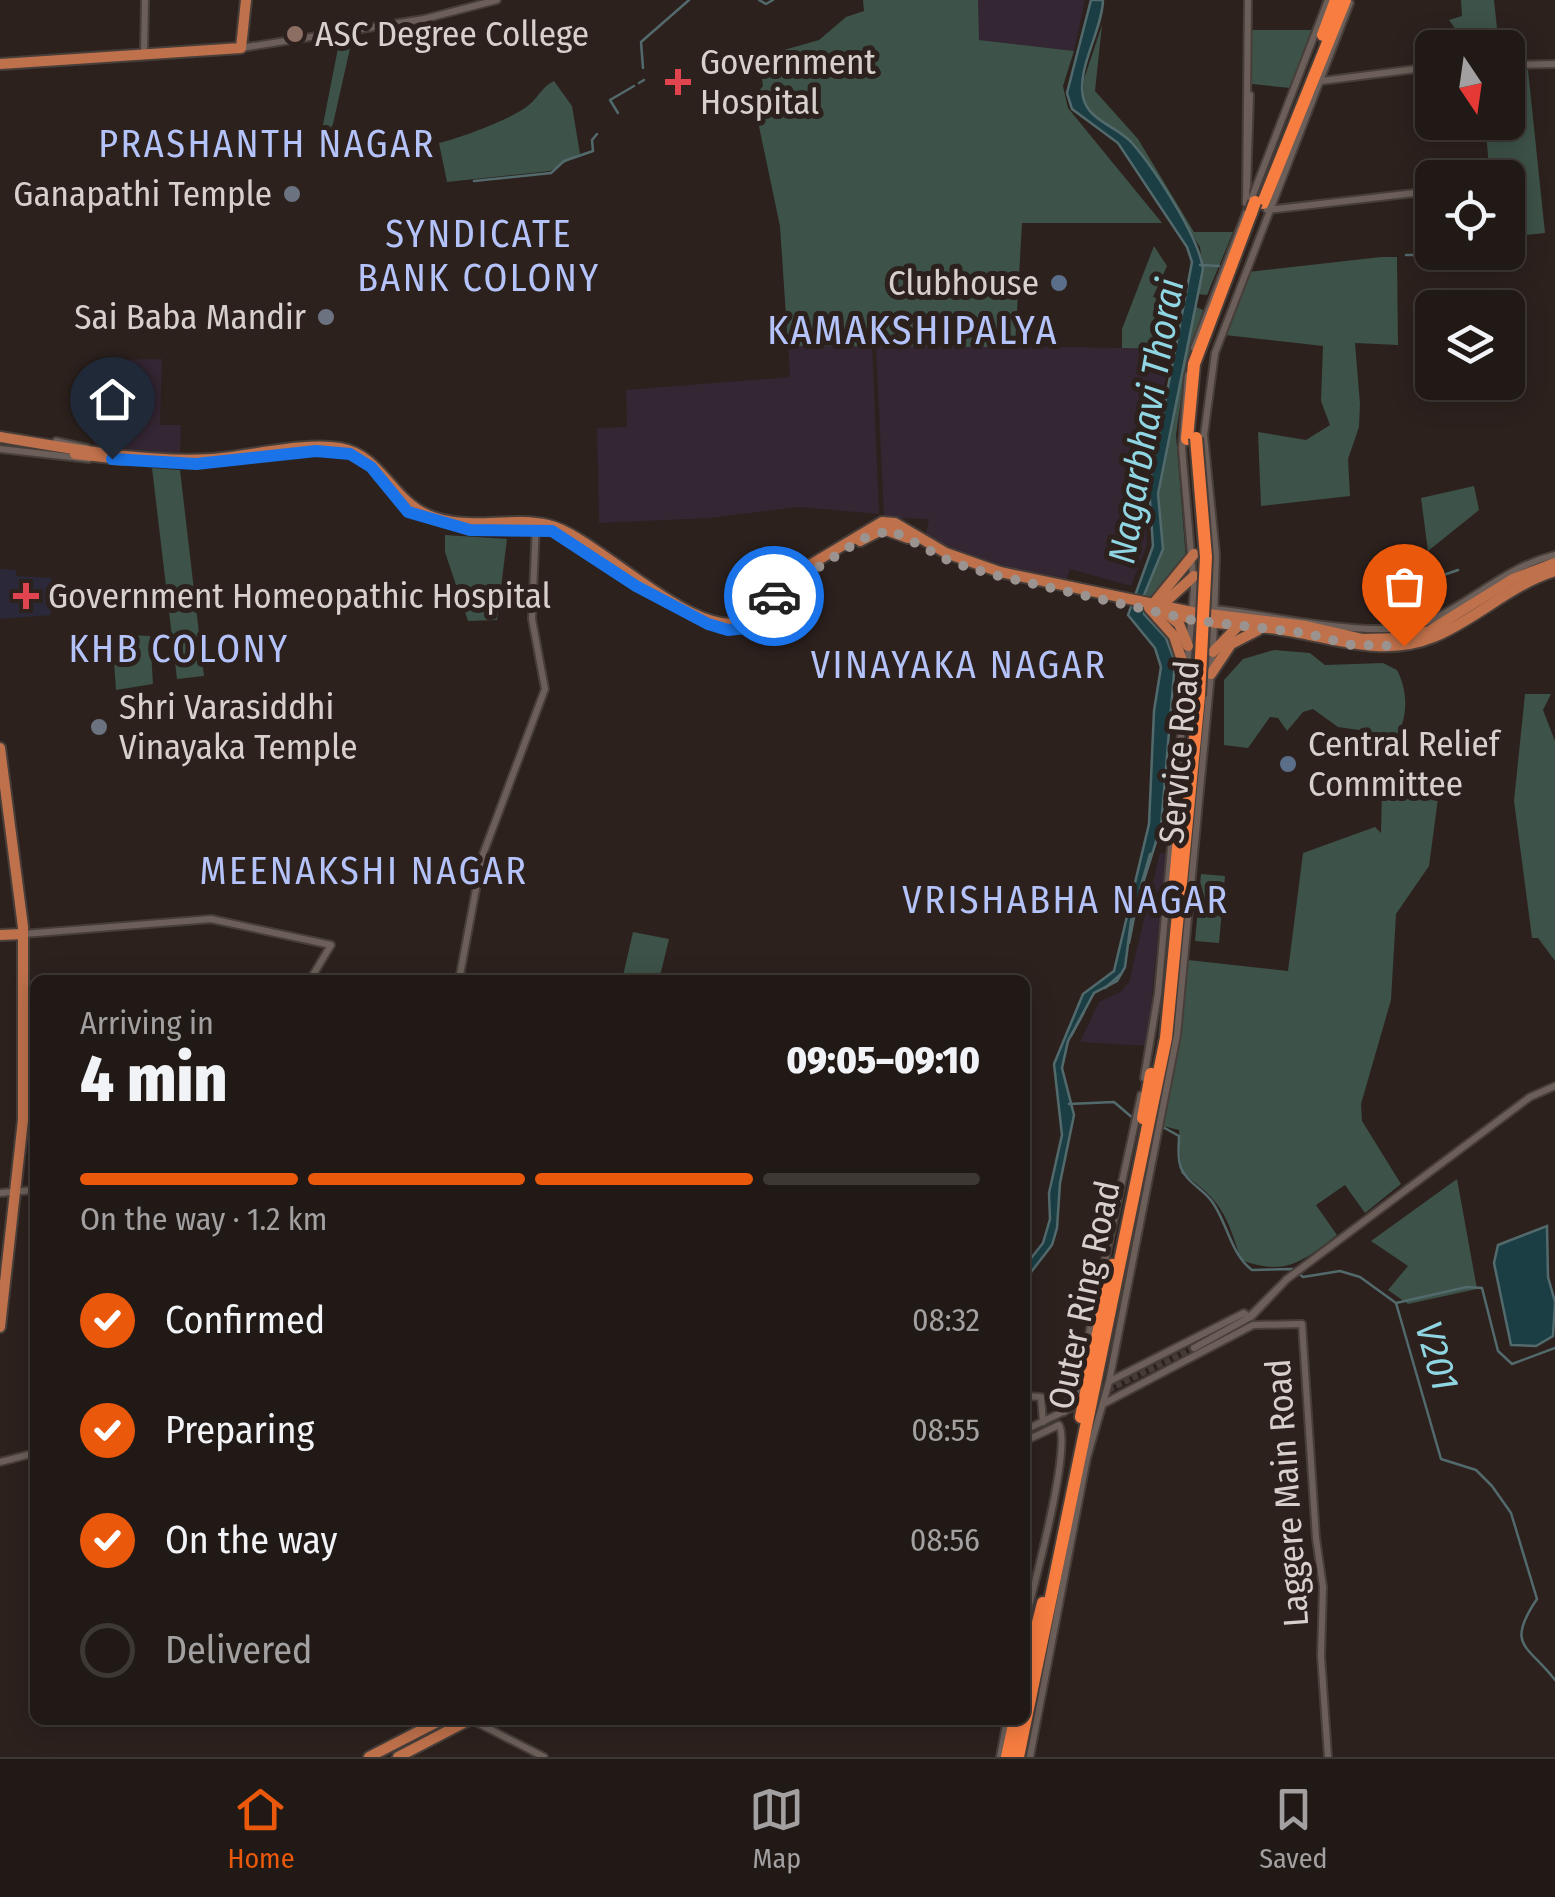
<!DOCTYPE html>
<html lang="en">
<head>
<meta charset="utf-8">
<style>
	:root { --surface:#211916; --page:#2d2623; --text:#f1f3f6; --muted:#a2a0a1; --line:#3e3835; --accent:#ea580c }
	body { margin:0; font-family:"Fira Sans Condensed",sans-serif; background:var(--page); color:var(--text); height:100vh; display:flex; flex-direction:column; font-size:38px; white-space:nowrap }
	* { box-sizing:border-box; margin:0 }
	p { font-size:32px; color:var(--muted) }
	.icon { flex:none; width:55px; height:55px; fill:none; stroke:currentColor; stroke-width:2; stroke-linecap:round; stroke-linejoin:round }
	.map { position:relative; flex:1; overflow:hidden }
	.drawer { position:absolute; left:30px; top:975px; width:1000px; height:750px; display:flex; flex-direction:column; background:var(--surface); border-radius:15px; box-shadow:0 5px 25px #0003,0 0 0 2px var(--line) }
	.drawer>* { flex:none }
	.needle { width:65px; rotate:167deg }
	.controls { position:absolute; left:1415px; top:30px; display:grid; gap:20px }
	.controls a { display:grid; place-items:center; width:110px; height:110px; border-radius:15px; background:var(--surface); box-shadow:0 5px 25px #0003,0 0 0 2px var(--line); font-size:50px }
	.pin { position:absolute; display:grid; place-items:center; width:85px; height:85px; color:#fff; margin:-102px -42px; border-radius:50% 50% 50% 0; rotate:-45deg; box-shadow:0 0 10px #0007 }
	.pin .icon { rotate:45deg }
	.courier { position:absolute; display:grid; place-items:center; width:100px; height:100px; margin:-50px; border:8px solid #1a73e8; border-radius:50%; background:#fff; color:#222; box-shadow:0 2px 12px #0007 }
	.headline em { font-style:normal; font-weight:800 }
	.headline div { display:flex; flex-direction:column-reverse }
	.headline { display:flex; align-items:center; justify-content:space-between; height:170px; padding:0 50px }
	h1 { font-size:65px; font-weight:800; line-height:75px }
	.bar { display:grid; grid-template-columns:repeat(4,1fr); gap:15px 10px; align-content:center; height:120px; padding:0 50px }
	.bar i { height:12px; border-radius:8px; background:var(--line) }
	.bar .active { background:var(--accent) }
	.bar p { grid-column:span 4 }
	ol { padding:0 50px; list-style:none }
	li { display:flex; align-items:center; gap:30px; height:110px }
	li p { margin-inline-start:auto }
	li .icon { padding:10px; border-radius:50%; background:var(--accent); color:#fff; stroke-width:4 }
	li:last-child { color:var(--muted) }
	li i { width:55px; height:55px; border:5px solid var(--line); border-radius:50% }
	.tabs { display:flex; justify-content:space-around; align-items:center; height:140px; border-top:2px solid var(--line); background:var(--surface); font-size:28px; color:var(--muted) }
	.tabs a { display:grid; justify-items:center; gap:5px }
	.tabs .active { color:var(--accent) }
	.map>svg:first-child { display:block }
	.industrial { fill:#342633 }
	.medical { fill:#2b2939 }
	.green { fill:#3d5248 }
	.water { fill:#1a3e44; stroke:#536a6d; stroke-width:2.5 }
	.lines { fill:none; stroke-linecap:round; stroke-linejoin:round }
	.stream { stroke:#536a6d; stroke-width:2.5 }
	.minor-tunnel { stroke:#463b37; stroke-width:6; stroke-dasharray:6 3; stroke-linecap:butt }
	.minor-casing { stroke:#473e3a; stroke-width:10 }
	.major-casing { stroke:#473e3a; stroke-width:14 }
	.highway-casing { stroke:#473e3a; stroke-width:16 }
	.minor { stroke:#6c5f5a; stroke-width:6 }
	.major { stroke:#bf714b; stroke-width:10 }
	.highway { stroke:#f77d41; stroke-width:12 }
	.highway-bridge-casing { stroke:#473e3a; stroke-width:16; stroke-linecap:butt }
	.highway-bridge { stroke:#f77d41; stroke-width:12 }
	.done { stroke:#9b938f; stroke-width:10; stroke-dasharray:0 18 }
	.route { stroke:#1a73e8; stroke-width:12 }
	.education-dot { fill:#8d6e63; stroke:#2c211d; stroke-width:4 }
	.health-dot { fill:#e0444e; stroke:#2c211d; stroke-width:4 }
	.worship-dot { fill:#6b7280; stroke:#2c211d; stroke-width:4 }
	.service-dot { fill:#5c6f8a; stroke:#2c211d; stroke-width:4 }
	.labels { text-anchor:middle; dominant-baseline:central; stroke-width:10; stroke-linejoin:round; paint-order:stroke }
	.poi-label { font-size:35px; fill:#d7d0cd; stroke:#2c211d; text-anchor:start }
	.street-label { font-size:35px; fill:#d7d0cd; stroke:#2c211d }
	.neighbourhood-label { font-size:38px; letter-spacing:2.5px; fill:#b5c3fb; stroke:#2c211d }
	.water-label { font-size:38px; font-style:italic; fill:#8fd5e2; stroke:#2c211d }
	.quarter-label { font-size:40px; letter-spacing:2.5px; fill:#b5c3fb; stroke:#2c211d }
</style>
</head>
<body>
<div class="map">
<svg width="1555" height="1757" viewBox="0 0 1555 1757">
	<rect width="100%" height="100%" fill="#2c211d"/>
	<g class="industrial">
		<path d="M978 0H1085L1074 51 978 40Z"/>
		<path d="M872 344 879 514 799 507 710 518 599 523 597 428 627 427 626 390 790 377 788 346Z"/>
		<path d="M972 345 1171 349 1145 487 1147 545 1131 586 1070 569 1066 581 1001 570 925 538 929 519 884 518 876 347Z"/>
		<path d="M162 359 160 425H181L180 455 94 445 101 360Z"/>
		<path d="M1160 853 1166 854 1147 1046 1080 1042 1099 1002 1122 991 1129 982Z"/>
	</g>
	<path class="medical" d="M0 569 16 570V576L52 578 51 615 0 619Z"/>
	<g class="green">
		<path d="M863 0H978L979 40 1074 51 1063 86 1068 108 1162 223H1022L1015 347 788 346 780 226 753 98 763 86 759 57 819 40 846 17 864 11Z"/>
		<path d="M1461 0H1494L1499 47H1468L1449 20 1462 16Z"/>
		<path d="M1102 25 1095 91 1138 139 1194 232H1233L1207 295 1197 294 1203 269 1200 247 1133 144 1091 114 1083 97 1084 79Z"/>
		<path d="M1252 30H1314L1290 88 1252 84Z"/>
		<path d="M353 35 326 155H317L340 38Z"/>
		<path d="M1508 70H1528L1545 233 1508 237V178L1490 177 1485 123 1508 122Z"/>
		<path d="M554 81 572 106 580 154 550 171 447 182 439 143C460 138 515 118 530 104 540 95 542 87 554 81Z"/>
		<path d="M1154 246 1167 266 1153 297 1176 302 1161 349 1122 348V329Z"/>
		<path d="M1381 257H1397L1398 345 1355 343 1360 404 1359 427 1348 459 1350 496 1261 506 1258 432 1306 440 1330 425 1321 401 1323 346 1225 335 1248 272Z"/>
		<path d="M1194 306 1203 310 1186 364 1176 435 1186 559 1149 599 1144 595 1163 549 1158 494Z"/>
		<path d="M152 468 180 470 204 676 177 679Z"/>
		<path d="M1474 486 1479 510 1428 551 1421 498Z"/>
		<path d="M445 535 507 539 497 620 468 621 445 552Z"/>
		<path d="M112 634 150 636 153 684 116 690Z"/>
		<path d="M1274 650 1310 653 1325 665 1383 663 1397 670C1408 691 1408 716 1397 736L1377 741 1359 730 1338 727 1313 709 1303 712 1287 731 1278 718 1270 717 1248 748 1224 745V680L1243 659Z"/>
		<path d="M1525 694H1551L1543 710 1555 741V961L1538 938H1532L1514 801Z"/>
		<path d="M1382 787 1439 791 1429 866 1396 914 1391 1000 1361 1104 1362 1121 1401 1184 1365 1213 1345 1185 1316 1205 1337 1235C1301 1263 1285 1276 1241 1260 1227 1215 1220 1198 1181 1173L1179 1130 1163 1126 1188 960 1288 971 1303 853 1375 827 1381 833Z"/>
		<path d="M1201 874 1225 876 1219 943 1195 941Z"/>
		<path d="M633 932 669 939 659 980H622Z"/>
		<path d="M1457 1179 1477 1289 1408 1304 1388 1290 1408 1266 1371 1241Z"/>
	</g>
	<g class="water">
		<path d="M1091 0H1103C1102 31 1077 67 1083 97 1088 121 1117 126 1132 143 1154 168 1199 237 1203 269L1158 494 1163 549 1144 595V614L1166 638 1175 662 1161 826 1131 921 1125 967 1117 981 1094 993 1068 1041 1062 1068 1074 1115 1060 1183 1057 1228 1052 1245 1025 1280V1266L1043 1243 1050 1219 1049 1193 1062 1135 1054 1064 1083 994 1114 971 1149 824 1154 711 1161 667 1155 648 1128 615 1153 546 1149 486 1192 262 1187 247 1118 143 1072 109 1067 93Z"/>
		<path d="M1547 1226 1548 1277 1555 1302 1553 1336 1536 1346 1511 1345 1494 1263 1498 1245Z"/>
	</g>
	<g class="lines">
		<g class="stream">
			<path d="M759 0 766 4 773 0"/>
			<path d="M643 68 641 42 689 0"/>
			<path d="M639 83 644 80"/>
			<path d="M618 113 610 100 634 86"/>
			<path d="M474 181 551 173 564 161 593 151 592 140 597 134"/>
			<path d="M1406 255H1418L1446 266 1492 264"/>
			<path d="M1200 265 1219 266"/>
			<path d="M1428 558 1432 579 1458 570"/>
			<path d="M1140 889 1150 854"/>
			<path d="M1129 943 1138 897"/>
			<path d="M1105 988 1121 974"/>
			<path d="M1071 1036 1084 1012"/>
			<path d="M1069 1104 1114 1102 1134 1119"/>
			<path d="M1161 1126 1179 1136C1179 1146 1177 1158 1181 1168 1187 1183 1204 1189 1213 1203 1228 1225 1231 1254 1252 1270L1293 1269 1303 1277 1340 1271 1360 1277 1396 1303 1441 1459 1476 1470 1492 1486 1511 1513 1537 1599C1505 1646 1528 1645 1555 1680"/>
			<path d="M1396 1303 1467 1287 1482 1288 1498 1351 1512 1364 1555 1348"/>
		</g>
		<path class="minor-tunnel" d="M1092 1398 1194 1348"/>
		<defs>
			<g id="minor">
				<path d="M241 48 424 19 497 0"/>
				<path d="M144 54 145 0"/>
				<path d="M1508 65 1555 64"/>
				<path d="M1321 81 1432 67"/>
				<path d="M1247 187 1250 95"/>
				<path d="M1246 203 1248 0"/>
				<path d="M1267 210 1432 191"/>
				<path d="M1194 348 1328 0"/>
				<path d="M56 441 87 448"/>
				<path d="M0 449 89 459"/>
				<path d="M1214 609C1268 614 1380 642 1427 622 1473 602 1505 567 1555 555"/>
				<path d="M23 934 211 919 331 945 310 980"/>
				<path d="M459 980 482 857 545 689 532 619 536 523"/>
				<path d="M1144 1078 1158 994 1194 589 1182 448 1188 375"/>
				<path d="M0 1193 35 1190"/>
				<path d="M1287 1279 1530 1097 1555 1086"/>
				<path d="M1194 1348 1252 1316 1287 1279 1249 1317"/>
				<path d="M1110 1381 1244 1313 1249 1317"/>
				<path d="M1025 1396 1041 1397 1043 1422"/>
				<path d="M1103 1404 1253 1325 1302 1324 1316 1538 1323 1587 1321 1656 1328 1757"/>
				<path d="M1064 1412 1066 1403 1075 1398 1141 1095"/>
				<path d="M1025 1430 1075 1406"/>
				<path d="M1025 1441 1059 1425C1072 1447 1033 1589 1025 1622"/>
				<path d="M0 1462 35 1453"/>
				<path d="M472 1720 544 1757"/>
				<path d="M1000 1757 1007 1720"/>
				<path d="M1030 1757 1087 1458 1109 1382 1177 1035 1213 652 1216 554 1204 435 1215 353 1350 3"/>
			</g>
			<g id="major">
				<path d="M0 64 241 48 246 0"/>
				<path d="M0 437C68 448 142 463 212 459 251 456 303 442 340 448 381 455 392 500 428 515 468 532 508 516 548 525 596 535 697 646 749 620L773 587 882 522 895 523 946 553 1000 572 1192 612 1306 626 1363 639 1403 638 1429 631 1513 579 1555 563"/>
				<path d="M75 454 122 459"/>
				<path d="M860 541 883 529 908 538"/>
				<path d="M1154 603 1194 554"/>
				<path d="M1162 605 1194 576"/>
				<path d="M1149 608 1174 636 1186 673"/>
				<path d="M1162 610 1179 624 1188 646"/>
				<path d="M1178 615C1210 625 1243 625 1276 629 1330 636 1381 659 1434 637 1477 619 1510 585 1555 571"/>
				<path d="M1213 652 1238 626"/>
				<path d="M1211 674 1231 644 1258 630"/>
				<path d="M0 748 23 927V1120L0 1327"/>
				<path d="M0 935 23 934"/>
				<path d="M369 1757 441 1720"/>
				<path d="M398 1757 469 1720"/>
			</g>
			<g id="highway">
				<path d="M1323 35 1336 0"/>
				<path d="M1263 203 1345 0"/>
				<path d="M1187 439 1194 364 1251 213"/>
				<path d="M1175 881 1181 816"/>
				<path d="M1143 1118 1151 1074"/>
				<path d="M1081 1417 1112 1265"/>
				<path d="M1025 1673 1043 1603"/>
				<path d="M1007 1757 1015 1720"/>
				<path d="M1018 1757 1166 1038 1199 696"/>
			</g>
		</defs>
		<use href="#minor" class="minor-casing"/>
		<use href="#major" class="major-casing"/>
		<use href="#highway" class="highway-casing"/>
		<use href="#minor" class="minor"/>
		<use href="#major" class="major"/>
		<use href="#highway" class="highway"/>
		<defs>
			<g id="highway-bridge">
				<path d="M1251 213 1255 202"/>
				<path d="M1196 438 1206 557 1199 696"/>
			</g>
		</defs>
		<use href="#highway-bridge" class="highway-bridge-casing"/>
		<use href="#highway-bridge" class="highway-bridge"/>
	</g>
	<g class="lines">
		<path class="done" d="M774 596 862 539 891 530 951 562 990 574 1192 620 1305 633 1352 645 1404 646"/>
		<path class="route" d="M112 459 196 464 316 451 350 454 371 467 408 512 470 530 552 531 636 586 708 624 728 630 746 628 774 596"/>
	</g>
	<circle class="education-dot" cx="295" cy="34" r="10"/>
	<g class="health-dot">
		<path d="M673 67h10v10h10v10h-10v10h-10v-10h-10v-10h10z"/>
		<path d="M21 581h10v10h10v10h-10v10h-10v-10h-10v-10h10z"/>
	</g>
	<g class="worship-dot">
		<circle cx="292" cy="194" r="10"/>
		<circle cx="326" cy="317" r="10"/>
		<circle cx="99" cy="727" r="10"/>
	</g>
	<g class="service-dot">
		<circle cx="1059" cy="283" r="10"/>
		<circle cx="1288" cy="764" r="10"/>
	</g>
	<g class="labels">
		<g class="poi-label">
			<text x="315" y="34">ASC Degree College</text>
			<text x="700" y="62">Government<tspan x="700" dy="40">Hospital</tspan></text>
			<text x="272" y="194" text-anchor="end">Ganapathi Temple</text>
			<text x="1039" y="283" text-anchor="end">Clubhouse</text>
			<text x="306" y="317" text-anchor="end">Sai Baba Mandir</text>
			<text x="48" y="596">Government Homeopathic Hospital</text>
			<text x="119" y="707">Shri Varasiddhi<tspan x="119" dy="40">Vinayaka Temple</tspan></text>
			<text x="1308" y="744">Central Relief<tspan x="1308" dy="40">Committee</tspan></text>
		</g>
		<g class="street-label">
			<text transform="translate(1179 752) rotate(-85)">Service Road</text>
			<text transform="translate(1084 1295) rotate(-78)">Outer Ring Road</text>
			<text transform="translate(1287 1493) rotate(-94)">Laggere Main Road</text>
		</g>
		<g class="neighbourhood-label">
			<text x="267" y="144">PRASHANTH NAGAR</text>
			<text x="479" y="234">SYNDICATE<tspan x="479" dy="44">BANK COLONY</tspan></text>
			<text x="179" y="649">KHB COLONY</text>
			<text x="959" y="665">VINAYAKA NAGAR</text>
			<text x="364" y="871">MEENAKSHI NAGAR</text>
			<text x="1066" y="900">VRISHABHA NAGAR</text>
		</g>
		<g class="water-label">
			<text transform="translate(1146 421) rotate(-80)">Nagarbhavi Thorai</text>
			<text transform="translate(1437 1356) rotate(74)">V201</text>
		</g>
		<g class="quarter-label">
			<text x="913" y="331">KAMAKSHIPALYA</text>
		</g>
	</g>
</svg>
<div class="controls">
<a><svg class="needle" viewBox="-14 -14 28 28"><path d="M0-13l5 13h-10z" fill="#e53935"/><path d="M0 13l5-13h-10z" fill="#a2a0a1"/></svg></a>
<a><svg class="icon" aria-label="locate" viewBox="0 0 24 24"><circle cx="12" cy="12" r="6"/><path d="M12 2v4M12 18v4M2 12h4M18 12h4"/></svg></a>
<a><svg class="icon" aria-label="layers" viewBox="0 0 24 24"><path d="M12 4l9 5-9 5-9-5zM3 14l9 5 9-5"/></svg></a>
</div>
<div class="pin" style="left:1404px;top:646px;background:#ea580c"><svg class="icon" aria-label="bag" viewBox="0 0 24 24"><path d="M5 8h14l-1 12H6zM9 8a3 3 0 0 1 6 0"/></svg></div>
<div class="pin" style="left:112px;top:459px;background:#1f2937"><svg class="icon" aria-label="home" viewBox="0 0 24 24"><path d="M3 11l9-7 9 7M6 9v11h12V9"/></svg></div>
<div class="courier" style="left:774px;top:596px"><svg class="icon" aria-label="car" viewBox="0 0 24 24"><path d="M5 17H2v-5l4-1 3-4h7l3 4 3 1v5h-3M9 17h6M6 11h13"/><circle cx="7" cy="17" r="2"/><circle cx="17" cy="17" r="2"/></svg></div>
<section class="drawer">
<div class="headline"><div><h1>4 min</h1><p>Arriving in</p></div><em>09:05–09:10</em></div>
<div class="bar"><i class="active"></i><i class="active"></i><i class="active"></i><i></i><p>On the way · 1.2 km</p></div>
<ol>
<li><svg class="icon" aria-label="check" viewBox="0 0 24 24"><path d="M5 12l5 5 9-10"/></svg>Confirmed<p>08:32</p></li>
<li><svg class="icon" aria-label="check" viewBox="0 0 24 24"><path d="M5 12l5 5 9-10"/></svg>Preparing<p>08:55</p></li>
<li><svg class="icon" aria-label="check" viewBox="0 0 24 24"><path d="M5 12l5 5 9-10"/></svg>On the way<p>08:56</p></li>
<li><i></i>Delivered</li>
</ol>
</section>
</div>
<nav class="tabs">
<a class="active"><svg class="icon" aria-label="home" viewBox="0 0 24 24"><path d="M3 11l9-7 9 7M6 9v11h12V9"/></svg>Home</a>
<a><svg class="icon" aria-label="map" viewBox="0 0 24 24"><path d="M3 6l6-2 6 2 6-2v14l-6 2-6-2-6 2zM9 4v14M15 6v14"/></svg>Map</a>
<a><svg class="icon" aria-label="saved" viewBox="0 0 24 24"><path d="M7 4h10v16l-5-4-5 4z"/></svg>Saved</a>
</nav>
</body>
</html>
